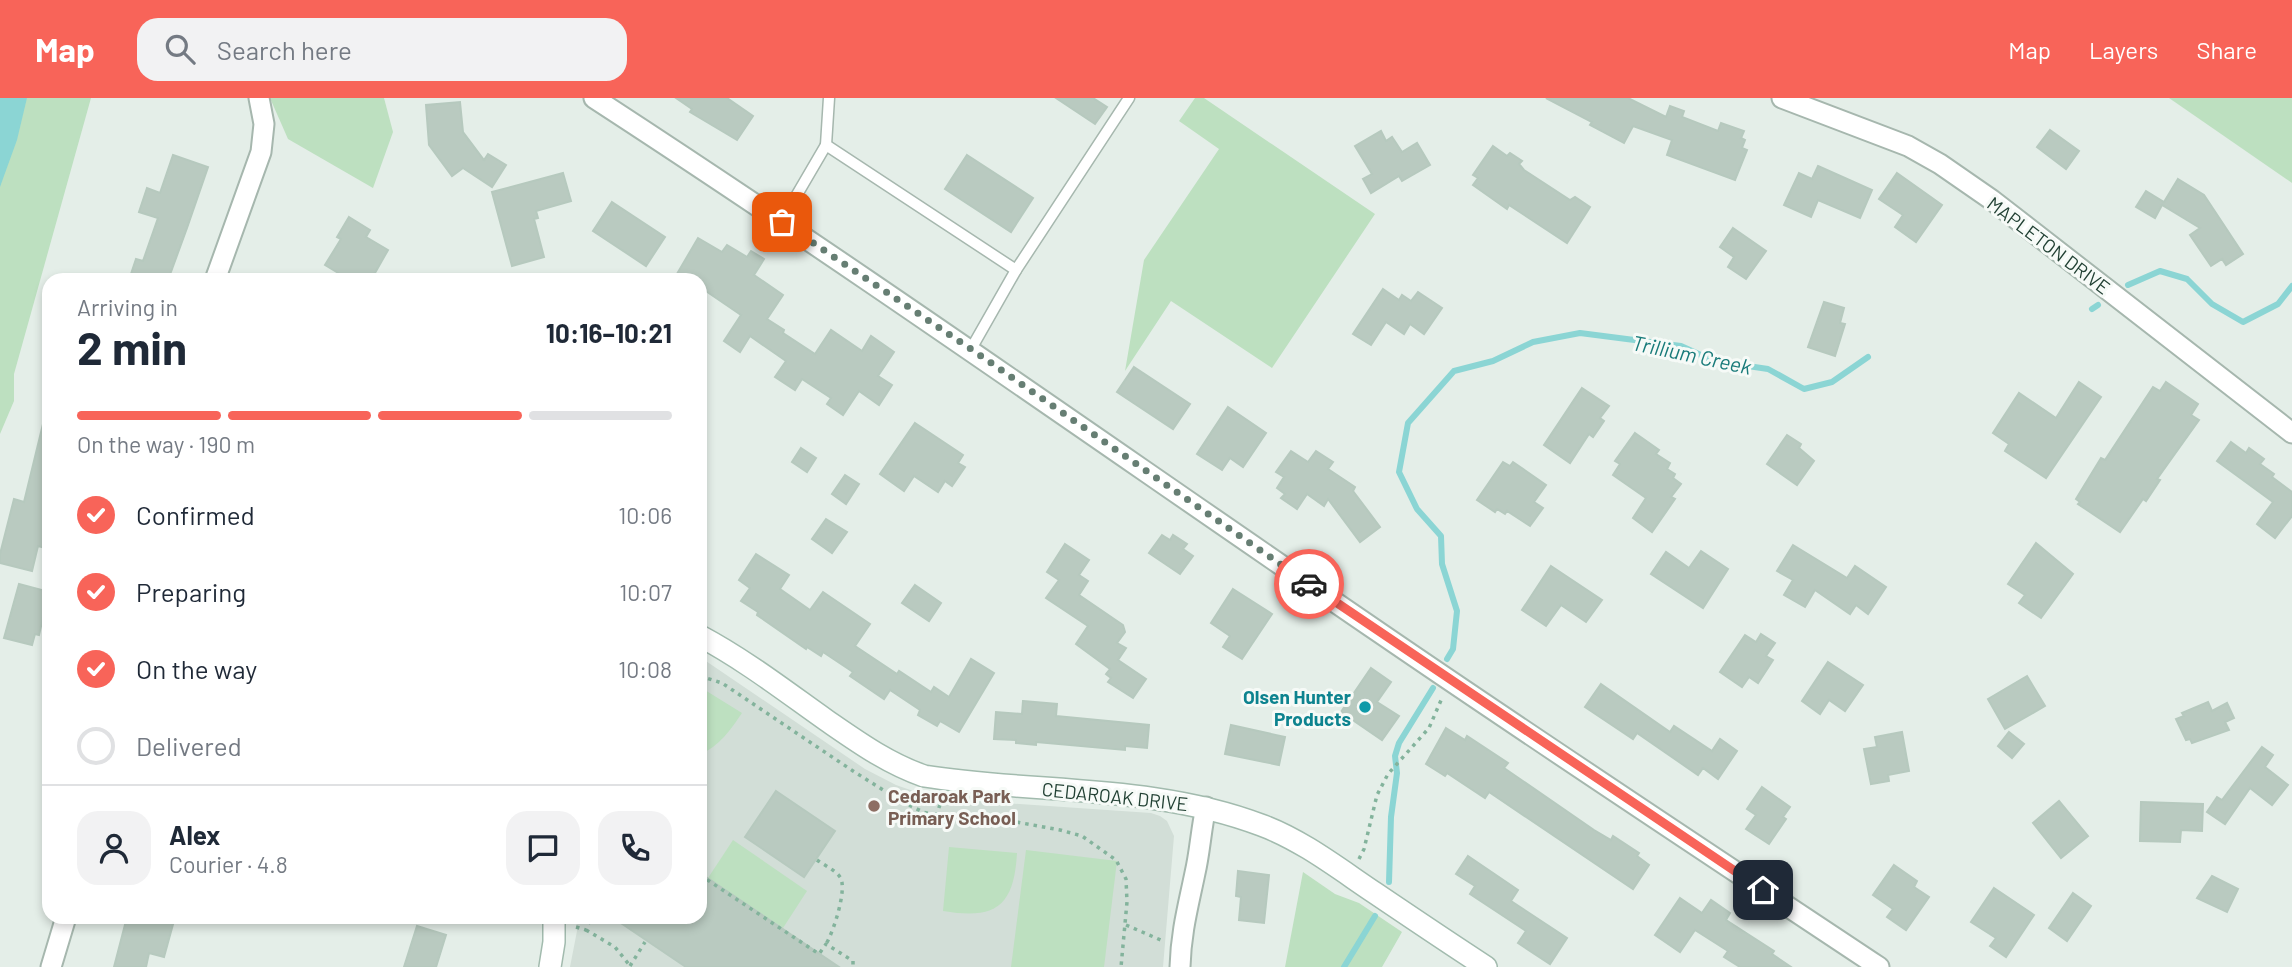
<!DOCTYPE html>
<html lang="en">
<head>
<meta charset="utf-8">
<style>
	:root { --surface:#fff; --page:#f2f2f3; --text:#1f2937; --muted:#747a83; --line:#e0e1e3; --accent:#f86459 }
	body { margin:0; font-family:Barlow,sans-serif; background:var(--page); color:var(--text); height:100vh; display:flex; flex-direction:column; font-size:26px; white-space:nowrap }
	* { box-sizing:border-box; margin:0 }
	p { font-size:23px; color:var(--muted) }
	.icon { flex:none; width:38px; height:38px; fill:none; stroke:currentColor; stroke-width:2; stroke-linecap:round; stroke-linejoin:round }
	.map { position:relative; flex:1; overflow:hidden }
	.sheet { position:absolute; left:42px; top:175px; width:665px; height:651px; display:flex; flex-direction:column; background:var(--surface); border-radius:21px; box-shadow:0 4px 10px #0003 }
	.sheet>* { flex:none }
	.pin { position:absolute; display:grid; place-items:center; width:60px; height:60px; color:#fff; margin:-30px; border-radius:14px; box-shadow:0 4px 10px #0006 }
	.courier { position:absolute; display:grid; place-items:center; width:70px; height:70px; margin:-35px; border:5px solid #f86459; border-radius:50%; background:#fff; color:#222; box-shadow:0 2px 9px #0007 }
	.summary em { font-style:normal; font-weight:700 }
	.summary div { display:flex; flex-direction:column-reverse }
	.summary { display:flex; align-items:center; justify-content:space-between; height:119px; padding:0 35px }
	h1 { font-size:46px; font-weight:700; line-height:52px }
	.bar { display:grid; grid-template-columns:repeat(4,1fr); gap:10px 7px; align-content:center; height:84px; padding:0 35px }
	.bar i { height:9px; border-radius:5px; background:var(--line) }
	.bar .current { background:var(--accent) }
	.bar p { grid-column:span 4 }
	.line { display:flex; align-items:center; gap:18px; padding:0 35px; border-top:2px solid var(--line) }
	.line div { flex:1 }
	.round { display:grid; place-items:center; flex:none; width:74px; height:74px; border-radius:21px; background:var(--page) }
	ol { padding:0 35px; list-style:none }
	li { display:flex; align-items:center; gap:21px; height:77px }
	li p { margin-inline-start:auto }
	li .icon { padding:7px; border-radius:50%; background:var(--accent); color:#fff; stroke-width:4 }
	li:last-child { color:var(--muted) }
	li i { width:38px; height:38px; border:4px solid var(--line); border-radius:50% }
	header { display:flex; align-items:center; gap:42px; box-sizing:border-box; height:98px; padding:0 35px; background:var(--accent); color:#fff }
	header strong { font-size:33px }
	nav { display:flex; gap:38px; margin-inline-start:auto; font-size:24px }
	.search { width:490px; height:63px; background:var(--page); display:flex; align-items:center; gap:18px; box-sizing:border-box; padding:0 24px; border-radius:21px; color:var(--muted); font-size:26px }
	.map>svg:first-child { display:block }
	.built { fill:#d2ded7 }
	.green { fill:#bde0c0 }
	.water { fill:#8bd5d4 }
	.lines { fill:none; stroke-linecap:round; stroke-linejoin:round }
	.stream { stroke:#8bd5d4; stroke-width:6 }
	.building { fill:#b9cac0; stroke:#b6c9be; stroke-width:2 }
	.lane-casing { stroke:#a6b7ae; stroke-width:13 }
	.street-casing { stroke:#a6b7ae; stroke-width:23 }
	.secondary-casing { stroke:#a2bbae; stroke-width:24 }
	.path { stroke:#83b39c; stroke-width:3.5; stroke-dasharray:3.5 5; stroke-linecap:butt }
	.lane { stroke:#fff; stroke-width:10 }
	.street { stroke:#fff; stroke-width:19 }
	.secondary { stroke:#fff; stroke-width:21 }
	.done { stroke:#667e73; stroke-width:7; stroke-dasharray:0 12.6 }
	.route { stroke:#f86459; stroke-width:9 }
	.culture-dot { fill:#0f9aa8; stroke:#f6faf7; stroke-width:2.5 }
	.education-dot { fill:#8d6e63; stroke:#f6faf7; stroke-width:2.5 }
	.labels { text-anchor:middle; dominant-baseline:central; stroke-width:6; stroke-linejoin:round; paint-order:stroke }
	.street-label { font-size:19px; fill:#224134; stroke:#f6faf7 }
	.culture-label { font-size:19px; font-weight:bold; fill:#0d838f; stroke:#f6faf7; text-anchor:end }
	.education-label { font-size:19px; font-weight:bold; fill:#785e54; stroke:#f6faf7; text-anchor:start }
	.water-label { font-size:21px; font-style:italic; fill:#197b7a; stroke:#f6faf7 }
</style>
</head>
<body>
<header>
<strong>Map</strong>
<div class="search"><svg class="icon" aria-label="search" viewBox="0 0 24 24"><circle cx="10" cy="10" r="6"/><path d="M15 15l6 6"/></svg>Search here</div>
<nav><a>Map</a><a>Layers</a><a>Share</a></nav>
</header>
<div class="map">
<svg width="2292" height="869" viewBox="0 0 2292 869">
	<rect width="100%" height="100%" fill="#e4eee8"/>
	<path class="built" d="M700 559 865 671 896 687 919 695 946 701 1151 715 1160 718 1167 723 1174 738 1163 869H570L577 833 576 819H700Z"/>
	<g class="green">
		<path d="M0 0H91L14 276V303L0 336Z"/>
		<path d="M270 0H384L393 34 373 90 288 41Z"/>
		<path d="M1195 0H1204L1375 116 1272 270 1171 203 1125 273 1144 162 1219 51 1179 23Z"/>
		<path d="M2169 0H2292V85Z"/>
		<path d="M700 589 742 615C731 631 719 649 700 656Z"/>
		<path d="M733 742 807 793 783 830 708 780Z"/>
		<path d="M949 749 1017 755C1014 808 996 822 943 813Z"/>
		<path d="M1026 752 1117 763 1104 869H1011Z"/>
		<path d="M1303 774 1335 796 1359 805 1402 834 1382 869H1285Z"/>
	</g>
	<path class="water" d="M0 0H27L17 42 0 89Z"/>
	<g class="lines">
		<g class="stream">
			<path d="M2128 187 2160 173 2187 181 2212 206 2243 224 2278 206 2292 188"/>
			<path d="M2092 211 2098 207"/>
			<path d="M1447 561 1453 551 1457 513 1442 466 1441 438 1417 411 1399 374 1408 325 1454 273 1493 263 1533 244 1580 235 1681 248 1714 263 1768 271 1804 291 1832 284 1868 259"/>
			<path d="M1389 784 1391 719 1397 675 1395 658 1399 645 1433 590"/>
			<path d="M1344 869 1375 818"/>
		</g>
	</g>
	<g class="building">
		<path d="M676 0H727L753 18 737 42 690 14 692 11Z"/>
		<path d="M1056 0H1093L1107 9 1095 26Z"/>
		<path d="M1546 0H1628L1666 19 1670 8 1684 13 1682 19 1718 33 1721 25 1744 33 1741 40 1745 42 1742 50 1747 52 1735 82 1667 57 1672 42 1633 28 1624 45 1590 27 1592 24Z"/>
		<path d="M460 4 463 34 484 62 488 56 506 67 492 89 463 70 452 78 429 47 426 7Z"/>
		<path d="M2050 32 2079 53 2066 71 2037 49Z"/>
		<path d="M1381 33 1386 43 1392 39 1402 54 1417 45 1430 67 1402 83 1399 78 1371 95 1363 81 1372 76 1355 48Z"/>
		<path d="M1493 48 1507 58 1510 55 1522 63 1519 66 1524 72 1570 102 1575 99 1590 109 1567 145 1509 107 1507 111 1473 87 1478 80 1473 77Z"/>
		<path d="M173 57 208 69 187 130 168 182H129L136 161 143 163 158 120 139 114 147 90 160 95Z"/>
		<path d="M967 57 1033 100 1011 134 945 91Z"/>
		<path d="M1818 68 1872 92 1860 120 1818 102 1811 119 1784 107 1799 75 1812 81Z"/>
		<path d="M563 75 571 103 536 113 538 120 534 121 544 159 512 168 492 94Z"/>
		<path d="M1897 75 1942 107 1916 144 1895 129 1903 117 1879 101Z"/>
		<path d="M2178 81 2204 97 2243 156 2226 167 2222 161 2211 168 2190 137 2200 130 2162 107 2155 120 2136 109 2146 93 2164 104Z"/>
		<path d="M612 104 665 139 646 168 593 133Z"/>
		<path d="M349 119 370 132 366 139 388 152 371 182H350L325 167 341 141 337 139Z"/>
		<path d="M1733 130 1766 153 1746 181 1728 169 1734 159 1720 149Z"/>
		<path d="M698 140 722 154 727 147 747 159 751 153 764 161 754 177 783 197 767 221 784 232 783 235 815 256 831 232 862 253 871 238 894 254 878 278 892 287 879 307 859 293 843 317 827 306 831 300 802 281 795 292 775 279 786 263 750 238 740 254 724 243 741 217 700 189V182H686L677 176Z"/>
		<path d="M1383 191 1399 202 1402 197 1411 203 1418 194 1442 210 1424 236 1410 226 1404 236 1386 224 1371 247 1353 236Z"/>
		<path d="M1824 204 1844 210 1840 225 1845 226 1835 258 1808 249Z"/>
		<path d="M1134 269 1190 306 1173 331 1117 294Z"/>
		<path d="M2079 284 2101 299 2046 380 2005 353 2009 346 1993 335 2019 295 2056 320Z"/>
		<path d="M2166 284 2198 306 2191 317 2199 322 2157 381 2160 382 2146 403 2143 401 2120 434 2078 406 2080 404 2076 401 2101 360 2105 362 2153 289 2160 293Z"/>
		<path d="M1582 290 1609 308 1600 320 1604 323 1593 339 1589 336 1570 365 1544 347Z"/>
		<path d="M1228 309 1266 335 1243 369 1230 360 1222 372 1197 356Z"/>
		<path d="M915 325 963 357 958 365 965 369 952 388 945 383 938 394 914 378 904 393 880 376Z"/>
		<path d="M43 326H49V451L38 448 32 473 0 465V456L14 401 24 404Z"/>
		<path d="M1635 335 1659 352 1656 356 1670 365 1667 371 1675 376 1673 380 1681 386 1671 399 1675 401 1652 434 1633 420 1646 400 1613 377 1620 366 1615 363Z"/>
		<path d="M1787 337 1801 346 1799 350 1814 363 1797 387 1767 366Z"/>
		<path d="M2231 344 2246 355 2249 350 2264 361 2260 366 2274 376 2272 379 2292 394V418L2275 440 2257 426 2273 404 2217 363Z"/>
		<path d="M801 350 816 360 807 374 792 364Z"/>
		<path d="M1291 353 1308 364 1316 353 1333 364 1328 371 1355 389 1353 393 1380 429 1360 444 1328 401 1324 408 1307 396 1297 411 1281 400 1285 396 1277 390 1284 379 1276 374Z"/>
		<path d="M1503 364 1510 368 1513 364 1546 387 1534 404 1543 410 1530 428 1507 413 1505 416 1497 411 1495 414 1477 402Z"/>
		<path d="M845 377 859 386 846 406 832 396Z"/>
		<path d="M826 421 847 434 832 455 812 441Z"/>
		<path d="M1162 437 1170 442 1173 437 1187 446 1183 451 1193 458 1180 476 1149 455Z"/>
		<path d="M2036 445 2073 476 2041 520 2019 505 2025 497 2008 486Z"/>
		<path d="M1065 446 1089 462 1079 477 1088 483 1079 497 1123 527 1125 534 1117 545 1126 550 1118 562 1146 581 1133 600 1108 584 1111 580 1106 576 1110 571 1076 546 1088 528 1046 500 1059 482 1047 474Z"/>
		<path d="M1793 447 1847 480 1855 468 1886 489 1868 516 1856 507 1850 516 1815 492 1805 509 1784 497 1793 482 1777 473Z"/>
		<path d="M1701 453 1728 471 1703 510 1651 476 1666 454 1689 470Z"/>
		<path d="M756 456 789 477 780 491 810 512 823 494 870 526 855 548 897 576 899 573 931 594 934 589 949 599 971 561 994 575 959 634 940 623 937 628 918 617 920 612 890 592 884 601 850 578 853 574 823 554 821 558 807 549 806 551 757 517 758 514 741 503 750 490 739 482Z"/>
		<path d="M1551 468 1602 502 1586 524 1561 507 1546 528 1522 512Z"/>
		<path d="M19 486 49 494 39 537 35 536 32 547 4 540Z"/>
		<path d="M915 487 941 505 929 523 902 505Z"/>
		<path d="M1233 491 1272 516 1242 561 1223 549 1230 538 1211 525Z"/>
		<path d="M1761 536 1775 545 1766 558 1773 562 1758 585 1749 579 1742 589 1720 574 1745 537 1756 544Z"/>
		<path d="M1828 564 1863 587 1845 613 1829 602 1820 616 1802 603Z"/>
		<path d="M1371 570 1391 584 1377 604 1399 618 1382 642 1341 614Z"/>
		<path d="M2027 578 2045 608 2005 631 1988 601Z"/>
		<path d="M1601 586 1670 634 1674 628 1712 653 1720 641 1737 653 1718 681 1703 670 1698 677 1637 635 1633 641 1585 609Z"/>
		<path d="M1023 603 1057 606 1056 618 1149 627 1147 650 1125 648V652L1036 644V647L1016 645V642L994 641 996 614 1022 616Z"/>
		<path d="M2208 604 2212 613 2227 605 2234 620 2225 624 2229 632 2192 645 2190 641 2186 642 2176 621 2184 618 2182 615Z"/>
		<path d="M1231 627 1285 639 1279 667 1225 656Z"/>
		<path d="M1446 630 1465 642 1467 638 1508 665 1504 670 1594 732 1611 742 1613 738 1639 755 1637 758 1649 767 1633 791 1489 694 1485 700 1447 675 1445 678 1426 666Z"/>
		<path d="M1902 634 1909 673 1888 677 1889 683 1871 686 1864 651 1877 649 1875 639Z"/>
		<path d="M2009 634 2024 646 2012 660 1998 648Z"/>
		<path d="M2262 649 2273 657 2265 669 2288 687 2272 707 2250 690 2225 726 2207 714 2217 699 2222 702Z"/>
		<path d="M1762 689 1790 709 1783 719 1786 721 1769 746 1746 731 1756 717 1747 711Z"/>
		<path d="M776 693 835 733 804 779 745 739Z"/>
		<path d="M2059 703 2088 738 2061 760 2033 725Z"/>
		<path d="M2141 704 2203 706 2202 733 2181 732 2180 744 2140 743Z"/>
		<path d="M1468 758 1518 792 1511 803 1567 840 1550 866 1518 845 1526 833 1470 796 1475 788 1456 776Z"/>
		<path d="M1894 767 1917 783 1914 789 1929 799 1906 832 1887 819 1893 811 1873 797Z"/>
		<path d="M1238 773 1269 777 1264 825 1239 822 1241 799 1236 798Z"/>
		<path d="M700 775 839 869H686L612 819H700Z"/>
		<path d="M2212 778 2238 791 2227 814 2197 800Z"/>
		<path d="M1994 790 2034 817 2006 859 1990 848 1996 840 1971 824Z"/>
		<path d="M2073 795 2091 808 2067 843 2049 830Z"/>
		<path d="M1680 800 1702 815 1711 802 1730 815 1726 822 1774 853 1772 856 1791 869H1740L1724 859 1728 853 1695 832 1680 854 1655 837Z"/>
		<path d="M127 819H175L164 859 149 855 146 869H114Z"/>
		<path d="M417 828 446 837 436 869H404Z"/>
	</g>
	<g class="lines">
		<defs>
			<g id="lane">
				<path d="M826 47 829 0"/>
				<path d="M781 124 826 47 1016 172 971 251"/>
				<path d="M1016 172 1129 0"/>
			</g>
			<g id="street">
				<path d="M594 0C860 173 1118 356 1380 535 1545 648 1712 758 1879 869"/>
				<path d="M1782 0 1908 48 1940 66 1992 102 2292 335"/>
				<path d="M215 182 261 54 264 26 259 0"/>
				<path d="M51 869 66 819"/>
				<path d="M1180 869C1181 834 1188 809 1195 775 1200 754 1201 731 1206 709"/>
			</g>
			<g id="secondary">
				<path d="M700 538C745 562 785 593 826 622 858 644 887 665 924 678 1037 696 1153 686 1261 727 1302 742 1339 771 1375 795 1412 820 1449 845 1486 869"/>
				<path d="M550 869 554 844V819"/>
			</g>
		</defs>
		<use href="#lane" class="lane-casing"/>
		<use href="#street" class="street-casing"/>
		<use href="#secondary" class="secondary-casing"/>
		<g class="path">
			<path d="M700 578 722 585 853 673 899 702 923 714 945 720 1000 721 1060 732 1082 738 1116 762 1126 781 1127 804 1121 869"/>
			<path d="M936 718 942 701"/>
			<path d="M1359 761 1364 751 1377 697 1388 676 1429 630 1442 600"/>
			<path d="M817 762C824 767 835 772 840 779 848 790 833 835 826 846"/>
			<path d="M700 777 819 856 826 846 853 863V869"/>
			<path d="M514 819 536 825"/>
			<path d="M1126 827 1163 843"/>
			<path d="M576 829 586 832 591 819"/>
			<path d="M586 832 615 849 631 869"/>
			<path d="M630 868 645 844"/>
		</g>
		<use href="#lane" class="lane"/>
		<use href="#street" class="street"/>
		<use href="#secondary" class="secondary"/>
	</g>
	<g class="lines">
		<path class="done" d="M782 124 971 251 1309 486"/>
		<path class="route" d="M1309 486 1763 792"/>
	</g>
	<circle class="culture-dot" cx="1365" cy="609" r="7"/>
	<circle class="education-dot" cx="874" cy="708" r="7"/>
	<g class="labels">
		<g class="street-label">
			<text transform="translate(2049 147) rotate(37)">MAPLETON DRIVE</text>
			<text transform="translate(1115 698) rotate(6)">CEDAROAK DRIVE</text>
		</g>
		<g class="culture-label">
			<text x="1351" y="598">Olsen Hunter<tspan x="1351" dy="22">Products</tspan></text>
		</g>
		<g class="education-label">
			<text x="888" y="697">Cedaroak Park<tspan x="888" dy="22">Primary School</tspan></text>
		</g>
		<g class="water-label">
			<text transform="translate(1692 256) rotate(12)">Trillium Creek</text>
		</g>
	</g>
</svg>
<div class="pin" style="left:782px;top:124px;background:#ea580c"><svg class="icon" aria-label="bag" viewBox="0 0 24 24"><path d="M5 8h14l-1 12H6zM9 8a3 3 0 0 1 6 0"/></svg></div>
<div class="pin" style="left:1763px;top:792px;background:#1f2937"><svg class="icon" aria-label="home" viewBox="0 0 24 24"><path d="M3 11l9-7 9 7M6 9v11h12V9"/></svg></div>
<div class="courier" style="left:1309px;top:486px"><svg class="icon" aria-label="car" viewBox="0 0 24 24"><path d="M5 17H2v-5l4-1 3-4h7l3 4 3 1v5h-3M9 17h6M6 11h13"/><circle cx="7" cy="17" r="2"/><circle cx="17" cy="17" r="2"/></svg></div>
<section class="sheet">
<div class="summary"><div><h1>2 min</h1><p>Arriving in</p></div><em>10:16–10:21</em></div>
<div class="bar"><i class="current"></i><i class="current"></i><i class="current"></i><i></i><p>On the way · 190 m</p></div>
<ol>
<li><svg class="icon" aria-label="check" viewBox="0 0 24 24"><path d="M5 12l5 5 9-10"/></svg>Confirmed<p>10:06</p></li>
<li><svg class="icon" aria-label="check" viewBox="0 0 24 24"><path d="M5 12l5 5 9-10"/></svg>Preparing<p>10:07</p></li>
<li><svg class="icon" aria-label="check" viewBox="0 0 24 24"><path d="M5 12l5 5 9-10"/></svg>On the way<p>10:08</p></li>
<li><i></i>Delivered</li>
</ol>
<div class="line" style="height:126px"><a class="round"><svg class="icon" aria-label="person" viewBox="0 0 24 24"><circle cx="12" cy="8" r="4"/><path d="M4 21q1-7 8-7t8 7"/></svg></a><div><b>Alex</b><p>Courier · 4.8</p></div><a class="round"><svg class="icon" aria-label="chat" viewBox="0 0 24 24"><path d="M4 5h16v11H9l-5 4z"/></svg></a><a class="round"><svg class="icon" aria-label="phone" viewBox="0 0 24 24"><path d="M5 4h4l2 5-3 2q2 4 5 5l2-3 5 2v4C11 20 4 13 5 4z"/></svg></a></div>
</section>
</div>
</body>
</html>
